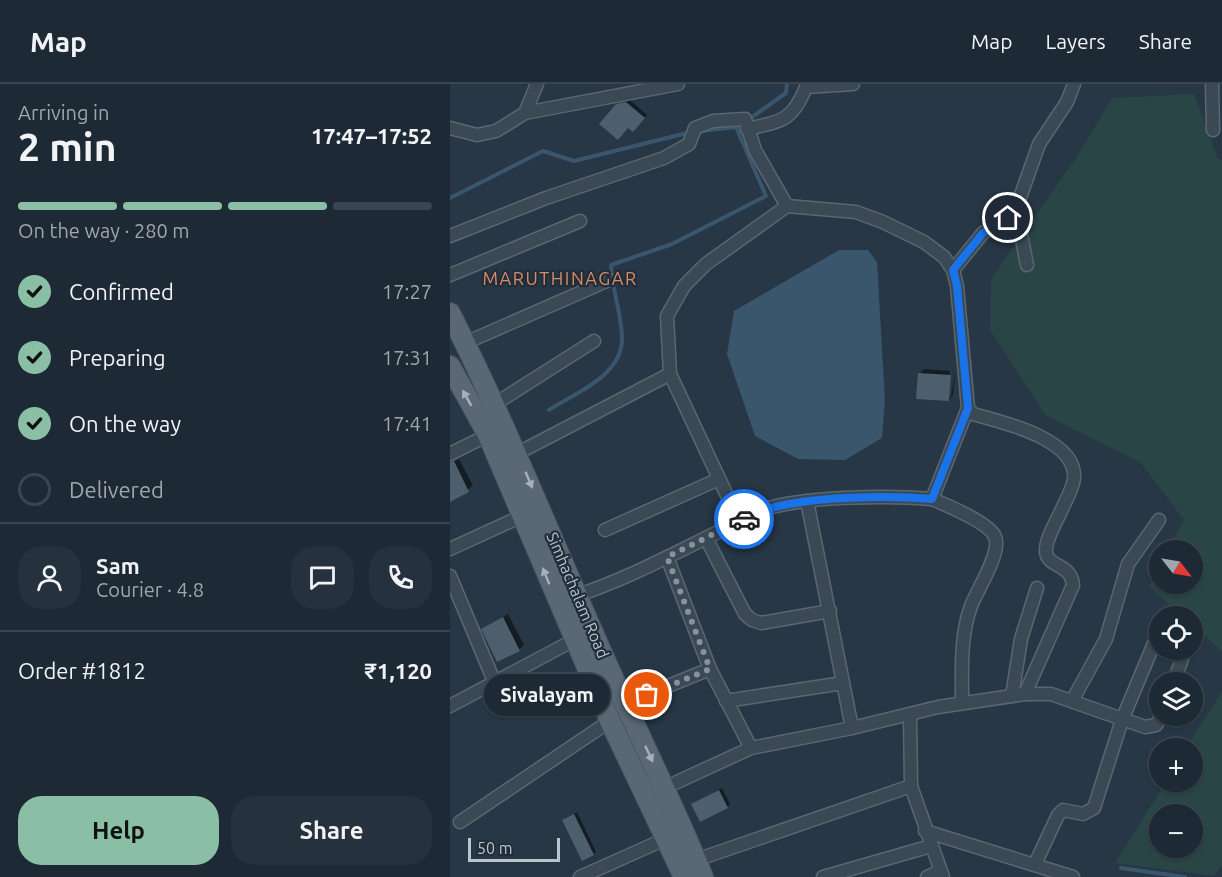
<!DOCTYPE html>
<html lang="en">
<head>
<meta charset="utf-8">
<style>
	:root { --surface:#1d2934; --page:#25313c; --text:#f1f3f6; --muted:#a0a6ac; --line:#3b454f; --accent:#8abfa5 }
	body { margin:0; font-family:Ubuntu,sans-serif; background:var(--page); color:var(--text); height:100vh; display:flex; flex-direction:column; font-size:22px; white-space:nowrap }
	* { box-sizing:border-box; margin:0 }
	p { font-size:20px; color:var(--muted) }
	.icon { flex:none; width:33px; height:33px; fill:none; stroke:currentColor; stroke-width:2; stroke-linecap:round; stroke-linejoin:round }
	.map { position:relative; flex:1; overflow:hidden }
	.sheet { display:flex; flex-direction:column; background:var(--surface); width:450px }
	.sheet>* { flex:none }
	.needle { width:39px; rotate:121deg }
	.fabs { position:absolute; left:699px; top:456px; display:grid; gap:12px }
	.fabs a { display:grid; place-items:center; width:54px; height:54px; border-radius:50%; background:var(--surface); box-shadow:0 2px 4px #0004,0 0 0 2px var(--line); font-size:30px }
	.scale { position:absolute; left:18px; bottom:15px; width:92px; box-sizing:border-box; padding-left:6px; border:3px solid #b9c4cd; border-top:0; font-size:16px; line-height:21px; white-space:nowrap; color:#b9c4cd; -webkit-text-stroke:4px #202e39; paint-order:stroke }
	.pin { position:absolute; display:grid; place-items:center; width:51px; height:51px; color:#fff; margin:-26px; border:3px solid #fff; border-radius:50%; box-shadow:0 2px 6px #0007 }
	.courier { position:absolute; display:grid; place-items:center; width:60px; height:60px; margin:-30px; border:4px solid #1a73e8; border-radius:50%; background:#fff; color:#222; box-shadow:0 2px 8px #0007 }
	.bubble { position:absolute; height:42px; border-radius:21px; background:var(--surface); box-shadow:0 2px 4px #0004,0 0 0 2px var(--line); font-size:20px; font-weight:600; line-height:42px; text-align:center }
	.summary em { font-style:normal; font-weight:600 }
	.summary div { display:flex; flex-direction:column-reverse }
	.summary { display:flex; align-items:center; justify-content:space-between; height:102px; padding:0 18px }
	h1 { font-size:39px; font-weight:600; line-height:45px }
	.bar { display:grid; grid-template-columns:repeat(4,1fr); gap:9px 6px; align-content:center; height:72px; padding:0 18px }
	.bar i { height:8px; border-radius:4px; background:var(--line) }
	.bar .active { background:var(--accent) }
	.bar p { grid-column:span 4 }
	.line { display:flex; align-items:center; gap:15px; padding:0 18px; border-top:2px solid var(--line) }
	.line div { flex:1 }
	.round { display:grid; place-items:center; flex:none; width:63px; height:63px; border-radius:24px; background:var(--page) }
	ol { padding:0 18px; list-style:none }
	li { display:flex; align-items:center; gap:18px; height:66px }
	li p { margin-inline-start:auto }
	li .icon { padding:6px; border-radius:50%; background:var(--accent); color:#111; stroke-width:4 }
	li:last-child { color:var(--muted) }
	li i { width:33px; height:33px; border:3px solid var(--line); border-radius:50% }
	.button { display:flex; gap:12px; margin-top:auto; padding:12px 18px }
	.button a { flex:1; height:69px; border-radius:24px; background:var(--accent); color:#111; font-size:24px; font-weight:600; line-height:69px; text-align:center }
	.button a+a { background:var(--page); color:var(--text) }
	header { display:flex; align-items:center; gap:36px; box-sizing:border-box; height:84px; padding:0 30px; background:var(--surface); border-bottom:2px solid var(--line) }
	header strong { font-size:28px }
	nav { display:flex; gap:33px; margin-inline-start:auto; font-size:21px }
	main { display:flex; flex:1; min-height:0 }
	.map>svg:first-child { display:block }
	.green { fill:#294545; fill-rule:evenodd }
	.water { fill:#3a566c }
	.shadow { fill:#0007 }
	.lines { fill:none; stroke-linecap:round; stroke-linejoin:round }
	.stream { stroke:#3a566c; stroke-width:4 }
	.building { fill:#4d5f6d }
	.street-casing { stroke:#5a6771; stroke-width:15 }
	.primary-casing { stroke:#45525d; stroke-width:22 }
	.street { stroke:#3b4954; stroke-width:12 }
	.primary { stroke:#596874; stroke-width:20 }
	.oneway { fill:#a6b2bb }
	.done { stroke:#86939d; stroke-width:6; stroke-dasharray:0 10.8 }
	.route { stroke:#1a73e8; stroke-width:8 }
	.labels { text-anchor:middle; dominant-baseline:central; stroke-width:4.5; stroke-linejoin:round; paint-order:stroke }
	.street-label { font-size:16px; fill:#b9c4cd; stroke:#202e39 }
	.neighbourhood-label { font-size:18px; letter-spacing:1.5px; fill:#da8a67; stroke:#202e39 }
</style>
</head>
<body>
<header>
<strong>Map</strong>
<nav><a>Map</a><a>Layers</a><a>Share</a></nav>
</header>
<main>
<section class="sheet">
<div class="summary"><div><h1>2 min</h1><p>Arriving in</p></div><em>17:47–17:52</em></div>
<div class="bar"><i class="active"></i><i class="active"></i><i class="active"></i><i></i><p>On the way · 280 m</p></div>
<ol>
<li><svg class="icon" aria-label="check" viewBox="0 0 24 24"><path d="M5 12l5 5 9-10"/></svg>Confirmed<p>17:27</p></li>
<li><svg class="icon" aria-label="check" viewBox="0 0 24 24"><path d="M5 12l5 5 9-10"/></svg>Preparing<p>17:31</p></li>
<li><svg class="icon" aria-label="check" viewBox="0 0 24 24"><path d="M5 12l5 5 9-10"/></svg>On the way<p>17:41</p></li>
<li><i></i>Delivered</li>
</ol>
<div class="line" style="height:108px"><a class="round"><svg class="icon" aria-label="person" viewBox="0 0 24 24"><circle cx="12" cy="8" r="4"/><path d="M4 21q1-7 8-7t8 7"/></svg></a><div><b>Sam</b><p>Courier · 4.8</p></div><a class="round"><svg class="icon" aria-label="chat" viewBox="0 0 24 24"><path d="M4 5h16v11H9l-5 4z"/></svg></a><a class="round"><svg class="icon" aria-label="phone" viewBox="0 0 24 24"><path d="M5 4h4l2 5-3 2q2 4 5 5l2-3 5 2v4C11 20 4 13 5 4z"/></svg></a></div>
<div class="line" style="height:78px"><div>Order #1812</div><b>₹1,120</b></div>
<div class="button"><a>Help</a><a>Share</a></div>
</section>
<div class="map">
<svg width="772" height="793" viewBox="0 0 772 793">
	<rect width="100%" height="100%" fill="#273745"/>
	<g class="green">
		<path d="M744 10 768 75 772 76V568L743 541 742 532H732L699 502 709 482 710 500H742V466H718L734 436 690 378 596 332 540 246 541 195 626 74 662 14Z"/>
		<path d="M772 608V781L764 792 665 779 716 698H742V664H736ZM710 730H742V764H710Z"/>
	</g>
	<path class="water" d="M389 166H418L427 178 435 317 432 354 395 376 348 375 305 352 277 270 284 227Z"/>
	<g class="shadow">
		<path d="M180 16 197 31 183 46 167 21Z"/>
		<path d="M474 285 500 287 498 313H501L505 287 503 311 499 316 470 290Z"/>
		<path d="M9 375 23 402 1 415 0 380Z"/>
		<path d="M58 530 74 561 69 566 33 545Z"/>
		<path d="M272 704 280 720 277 723 243 720Z"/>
		<path d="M127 728 146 768 144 770 117 734Z"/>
	</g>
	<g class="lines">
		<g class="stream">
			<path d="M298 36 336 9 337 0"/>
			<path d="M251 47 286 43"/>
			<path d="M0 114 93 67 124 77 241 48"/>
			<path d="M99 326C125 309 172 292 172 255 172 231 162 206 161 181L222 160 316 112 286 43 292 39"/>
			<path d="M671 784 735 793"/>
		</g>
	</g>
	<g class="building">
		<path d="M176 18 195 34 183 48 178 44 168 56 149 40 166 20Z"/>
		<path d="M468 289 501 291 499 317 466 315Z"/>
		<path d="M4 377 19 408 0 418V378Z"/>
		<path d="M53 533 70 567 47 578 31 545Z"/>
		<path d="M269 706 278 724 250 738 241 720Z"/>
		<path d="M124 730 144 771 132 777 112 736Z"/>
	</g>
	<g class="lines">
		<defs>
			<g id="street">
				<path d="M762 0 763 46"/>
				<path d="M75 29 87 0"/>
				<path d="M0 44 27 51 46 47 75 29 228 0"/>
				<path d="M297 45C331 37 342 38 356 3L403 0"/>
				<path d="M566 125 577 181"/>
				<path d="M0 152 96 114 214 74 239 60 245 44 263 37 295 35 305 66 337 122"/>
				<path d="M503 186 533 149 558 134 566 125 589 60 617 18 624 0"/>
				<path d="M0 191 130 137"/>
				<path d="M15 259 159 196"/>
				<path d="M45 320 144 257"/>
				<path d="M518 324 523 330C552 338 628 355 624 395 622 406 616 416 612 425 607 437 595 455 596 468 598 484 621 479 623 501L575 610"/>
				<path d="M68 369 220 290"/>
				<path d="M0 370 44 348"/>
				<path d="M482 415C496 421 540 439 545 453 552 468 527 506 521 522 510 552 512 586 512 618"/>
				<path d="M357 417 402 644"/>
				<path d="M155 446 269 395"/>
				<path d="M256 454 295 530 302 536 311 539 380 527"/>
				<path d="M0 465 72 432"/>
				<path d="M217 473 260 585 301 664 402 644 488 623 575 610H601L695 643 706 641 712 632"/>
				<path d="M0 492 44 597"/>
				<path d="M122 513C173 497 221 471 268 448 282 441 295 432 309 427 349 412 439 411 482 415L518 324 507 202 503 186 494 173 474 158 433 138 406 128 337 122 256 180 234 202 217 232 220 290 289 437"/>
				<path d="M724 598 735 566"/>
				<path d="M562 612 571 555 587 504"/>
				<path d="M276 617 393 599"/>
				<path d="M622 617 656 555 678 480 709 436"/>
				<path d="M176 619 260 585"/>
				<path d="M0 622 124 556"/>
				<path d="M460 630 461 702 493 793"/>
				<path d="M214 704 301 664"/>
				<path d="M10 738 160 637"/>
				<path d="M475 747 623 793"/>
				<path d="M246 776 461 702"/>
				<path d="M585 780 608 731 613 726 633 730 644 724 672 636 710 545"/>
				<path d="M130 793 222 752"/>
				<path d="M373 793 481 762"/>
				<path d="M477 793 490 787"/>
			</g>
			<g id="primary">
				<path d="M0 229C52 332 95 439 141 544 177 628 219 709 253 793"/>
				<path d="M0 282 38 351 160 637 234 793"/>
			</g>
		</defs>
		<use href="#street" class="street-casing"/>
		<use href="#primary" class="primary-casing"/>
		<use href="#street" class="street"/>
		<use href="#primary" class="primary"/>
	</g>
	<defs><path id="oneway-solid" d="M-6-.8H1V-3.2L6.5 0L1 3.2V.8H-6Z" transform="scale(1.5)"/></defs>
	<g class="oneway">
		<use href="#oneway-solid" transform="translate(17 314) rotate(-119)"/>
		<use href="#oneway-solid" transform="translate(79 396) rotate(67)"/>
		<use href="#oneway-solid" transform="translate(96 492) rotate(-112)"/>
		<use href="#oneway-solid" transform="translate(199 670) rotate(65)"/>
	</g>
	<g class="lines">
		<path class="done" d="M197 611 260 585 217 473 294 435"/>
		<path class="route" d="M294 435C335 411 434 411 482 415L518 324 507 202 503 186 533 149 558 134"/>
	</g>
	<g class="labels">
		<g class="street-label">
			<text transform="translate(128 511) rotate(67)">Simhachalam Road</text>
		</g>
		<g class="neighbourhood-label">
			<text x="110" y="194">MARUTHINAGAR</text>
		</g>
	</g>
</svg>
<div class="fabs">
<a><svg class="needle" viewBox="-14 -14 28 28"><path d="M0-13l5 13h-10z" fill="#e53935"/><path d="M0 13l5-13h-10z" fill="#a0a6ac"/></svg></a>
<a><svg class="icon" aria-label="locate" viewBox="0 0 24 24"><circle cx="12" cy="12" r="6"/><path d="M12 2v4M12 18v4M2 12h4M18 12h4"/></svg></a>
<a><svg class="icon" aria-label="layers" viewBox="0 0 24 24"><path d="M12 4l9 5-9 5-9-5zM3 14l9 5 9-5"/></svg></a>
<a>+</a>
<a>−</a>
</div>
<div class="scale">50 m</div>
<div class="pin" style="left:197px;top:611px;background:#ea580c"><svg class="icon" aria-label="bag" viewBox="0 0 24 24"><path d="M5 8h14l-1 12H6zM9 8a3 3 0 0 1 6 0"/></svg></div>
<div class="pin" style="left:558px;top:134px;background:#1f2937"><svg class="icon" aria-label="home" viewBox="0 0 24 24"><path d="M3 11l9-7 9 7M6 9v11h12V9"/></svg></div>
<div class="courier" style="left:294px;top:435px"><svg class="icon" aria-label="car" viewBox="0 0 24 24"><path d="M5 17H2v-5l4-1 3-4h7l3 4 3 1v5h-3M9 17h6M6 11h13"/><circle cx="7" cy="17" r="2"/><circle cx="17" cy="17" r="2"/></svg></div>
<div class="bubble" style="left:34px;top:590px;width:126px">Sivalayam</div>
</div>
</main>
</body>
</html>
